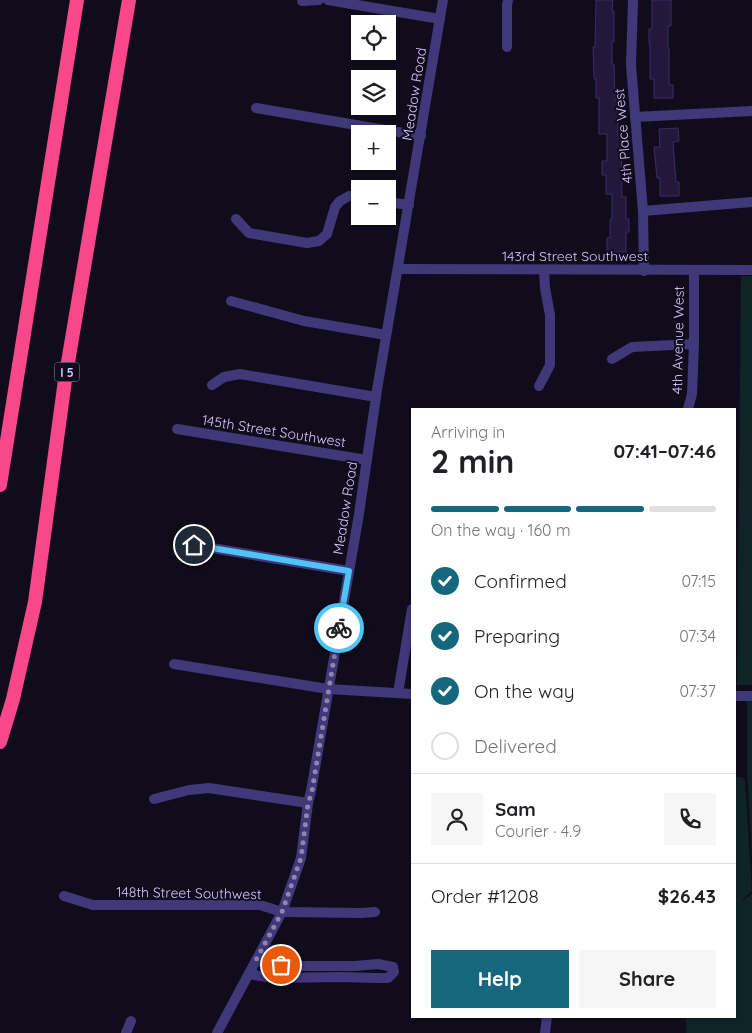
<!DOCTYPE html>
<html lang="en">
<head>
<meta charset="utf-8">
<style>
	:root { --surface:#fff; --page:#f6f6f6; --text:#202124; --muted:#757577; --line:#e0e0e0; --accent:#15677d }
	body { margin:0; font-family:Quicksand,sans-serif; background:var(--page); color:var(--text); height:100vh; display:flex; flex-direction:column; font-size:19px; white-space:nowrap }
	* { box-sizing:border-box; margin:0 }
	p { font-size:16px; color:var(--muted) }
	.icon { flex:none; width:28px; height:28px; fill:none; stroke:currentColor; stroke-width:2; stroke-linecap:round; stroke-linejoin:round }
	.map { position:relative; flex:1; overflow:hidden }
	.sheet { position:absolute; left:411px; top:408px; width:325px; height:610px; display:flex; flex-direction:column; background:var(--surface); border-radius:0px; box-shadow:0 1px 4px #0004 }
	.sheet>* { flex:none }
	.tools { position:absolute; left:351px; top:15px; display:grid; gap:10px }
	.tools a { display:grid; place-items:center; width:45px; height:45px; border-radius:0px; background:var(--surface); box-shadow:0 1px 4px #0004; font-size:25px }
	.pin { position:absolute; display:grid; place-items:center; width:42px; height:42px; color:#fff; margin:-21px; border:2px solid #fff; border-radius:50%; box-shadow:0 1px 5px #0007 }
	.courier { position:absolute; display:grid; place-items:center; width:50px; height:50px; margin:-25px; border:4px solid #4fc3f7; border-radius:50%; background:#fff; color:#222; box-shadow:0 1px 6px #0007 }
	.head em { font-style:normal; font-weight:700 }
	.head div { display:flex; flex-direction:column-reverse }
	.head { display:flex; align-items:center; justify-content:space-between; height:85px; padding:0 20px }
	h1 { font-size:32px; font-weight:700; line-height:38px }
	.bar { display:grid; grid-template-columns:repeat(4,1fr); gap:8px 5px; align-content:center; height:60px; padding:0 20px }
	.bar i { height:6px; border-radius:4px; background:var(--line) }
	.bar .current { background:var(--accent) }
	.bar p { grid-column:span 4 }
	.line { display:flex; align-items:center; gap:12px; padding:0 20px; border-top:1px solid var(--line) }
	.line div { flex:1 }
	.round { display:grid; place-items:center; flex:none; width:52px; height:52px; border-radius:0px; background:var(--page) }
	ol { padding:0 20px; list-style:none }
	li { display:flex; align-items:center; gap:15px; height:55px }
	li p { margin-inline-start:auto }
	li .icon { padding:5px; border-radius:50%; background:var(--accent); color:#fff; stroke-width:4 }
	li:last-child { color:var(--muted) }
	li i { width:28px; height:28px; border:2px solid var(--line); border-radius:50% }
	.button { display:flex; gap:10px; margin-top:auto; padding:10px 20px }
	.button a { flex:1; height:58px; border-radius:0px; background:var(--accent); color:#fff; font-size:20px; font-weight:700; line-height:58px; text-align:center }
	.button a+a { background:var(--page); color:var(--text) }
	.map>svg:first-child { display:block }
	.green { fill:#0f2426 }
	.building { fill:#23183c; stroke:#3d2b67 }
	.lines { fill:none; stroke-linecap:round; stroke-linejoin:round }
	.minor { stroke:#41387a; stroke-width:10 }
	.highway { stroke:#f9478b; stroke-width:14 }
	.done { stroke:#8f86ae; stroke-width:5; stroke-dasharray:0 9 }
	.route { stroke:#4fc3f7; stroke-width:6 }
	.labels { text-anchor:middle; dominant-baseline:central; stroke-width:4; stroke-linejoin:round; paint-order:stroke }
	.shield { fill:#100c1c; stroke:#9990ba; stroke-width:1 }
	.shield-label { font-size:12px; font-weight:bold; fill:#d4c8fd }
	.street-label { font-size:14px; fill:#d4c8fd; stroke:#100c1c }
</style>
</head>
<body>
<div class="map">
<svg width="752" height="1033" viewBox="0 0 752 1033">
	<rect width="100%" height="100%" fill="#100c1c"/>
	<g class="green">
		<path d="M741 276H752V685H737Z"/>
		<path d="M747 700H752V858L747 771Z"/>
		<path d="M737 777H742L745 780 752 891 740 902 752 894V1033H686V1016H735V778Z"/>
	</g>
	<g class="building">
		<path d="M596 0H613L612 11H614V42H612V64H614L615 100H618V136H621L622 197H626V219H629V232H626V252H607V238H610V219H612V194H606V175H602V161H607V134H599V98H596V79H594L593 47H595Z"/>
		<path d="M652 0H671V26H668V48H669V85H673V98H654V79H650V43H649V29H652Z"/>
		<path d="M678 128 679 141 673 142 676 182H679V196H660V178H657L654 147H660L659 129Z"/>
	</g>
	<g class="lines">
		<g class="minor">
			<path d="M328 0 440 19"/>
			<path d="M633 0 631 65 643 211 644 271"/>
			<path d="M302 1 319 0"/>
			<path d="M507 47V5L508 0"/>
			<path d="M256 108 421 136"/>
			<path d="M635 117 752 111"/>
			<path d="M388 202 409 205"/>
			<path d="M643 211 752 202"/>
			<path d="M236 219 249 233 307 243 319 241 327 234 335 207 340 201 349 196 360 197"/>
			<path d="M398 269 752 270"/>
			<path d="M231 301 304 321 386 335"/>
			<path d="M612 359 632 347 694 344"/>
			<path d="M212 385 224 377 240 374 376 397"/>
			<path d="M539 386 550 365V315L545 288 544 270"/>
			<path d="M688 409 692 394 694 344V271"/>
			<path d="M177 429 367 460"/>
			<path d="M194 545 349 571"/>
			<path d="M174 664 328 689 412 694"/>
			<path d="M398 693 412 609"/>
			<path d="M735 696H752"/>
			<path d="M154 799 189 790 209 788 308 803"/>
			<path d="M64 896 93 905H260L282 912 362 913 375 912"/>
			<path d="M249 974 273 978 340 977 377 978H388L394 972 393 967 378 964 355 966H295L268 964 256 960"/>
			<path d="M126 1033 131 1021"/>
			<path d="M217 1033 282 912 301 858 308 803 311 791 359 514 377 390 443 0"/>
			<path d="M545 1033 547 1016"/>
		</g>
		<g class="highway">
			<path d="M0 485 77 0"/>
			<path d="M0 742 13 699 35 602 65 380 129 0"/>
		</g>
	</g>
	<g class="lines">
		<path class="done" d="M281 965 268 964 256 960 282 912 301 858 308 804 312 791 339 628"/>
		<path class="route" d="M194 545 349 571 339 628"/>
	</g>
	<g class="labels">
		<rect class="shield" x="54.5" y="362.5" width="25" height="19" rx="4"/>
		<g class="shield-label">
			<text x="67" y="372">I 5</text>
		</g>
		<g class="street-label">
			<text transform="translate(414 94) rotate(-81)">Meadow Road</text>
			<text transform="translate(623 136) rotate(-95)">4th Place West</text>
			<text x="575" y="256">143rd Street Southwest</text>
			<text transform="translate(678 340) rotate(-89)">4th Avenue West</text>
			<text transform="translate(274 431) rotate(9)">145th Street Southwest</text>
			<text transform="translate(345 508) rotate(-81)">Meadow Road</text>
			<text transform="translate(189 893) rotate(1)">148th Street Southwest</text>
		</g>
	</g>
</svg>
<div class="tools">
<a><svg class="icon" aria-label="locate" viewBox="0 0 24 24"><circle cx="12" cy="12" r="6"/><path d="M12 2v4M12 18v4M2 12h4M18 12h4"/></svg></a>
<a><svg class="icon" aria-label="layers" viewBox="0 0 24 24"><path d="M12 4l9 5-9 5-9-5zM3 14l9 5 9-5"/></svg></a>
<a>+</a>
<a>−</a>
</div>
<div class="pin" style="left:281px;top:965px;background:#ea580c"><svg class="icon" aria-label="bag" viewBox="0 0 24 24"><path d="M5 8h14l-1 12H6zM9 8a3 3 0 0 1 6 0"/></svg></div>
<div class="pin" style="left:194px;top:545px;background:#1f2937"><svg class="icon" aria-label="home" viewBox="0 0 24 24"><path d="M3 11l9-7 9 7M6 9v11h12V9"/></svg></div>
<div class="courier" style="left:339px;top:628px"><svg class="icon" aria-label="bike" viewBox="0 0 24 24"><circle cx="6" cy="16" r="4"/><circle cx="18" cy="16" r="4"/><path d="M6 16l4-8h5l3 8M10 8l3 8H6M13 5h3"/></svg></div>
<section class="sheet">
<div class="head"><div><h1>2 min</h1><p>Arriving in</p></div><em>07:41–07:46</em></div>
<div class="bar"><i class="current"></i><i class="current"></i><i class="current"></i><i></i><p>On the way · 160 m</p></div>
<ol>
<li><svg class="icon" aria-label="check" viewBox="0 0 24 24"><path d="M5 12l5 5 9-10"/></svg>Confirmed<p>07:15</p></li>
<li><svg class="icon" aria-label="check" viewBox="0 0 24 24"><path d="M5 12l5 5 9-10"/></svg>Preparing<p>07:34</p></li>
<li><svg class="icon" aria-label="check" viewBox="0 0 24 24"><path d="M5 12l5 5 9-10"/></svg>On the way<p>07:37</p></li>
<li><i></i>Delivered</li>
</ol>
<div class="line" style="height:90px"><a class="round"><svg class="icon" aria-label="person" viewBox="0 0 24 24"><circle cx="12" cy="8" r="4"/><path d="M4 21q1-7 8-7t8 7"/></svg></a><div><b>Sam</b><p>Courier · 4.9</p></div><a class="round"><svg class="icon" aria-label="phone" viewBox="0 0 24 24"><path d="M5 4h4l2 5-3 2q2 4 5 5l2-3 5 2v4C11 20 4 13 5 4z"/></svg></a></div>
<div class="line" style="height:65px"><div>Order #1208</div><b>$26.43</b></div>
<div class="button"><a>Help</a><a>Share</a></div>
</section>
</div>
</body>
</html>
